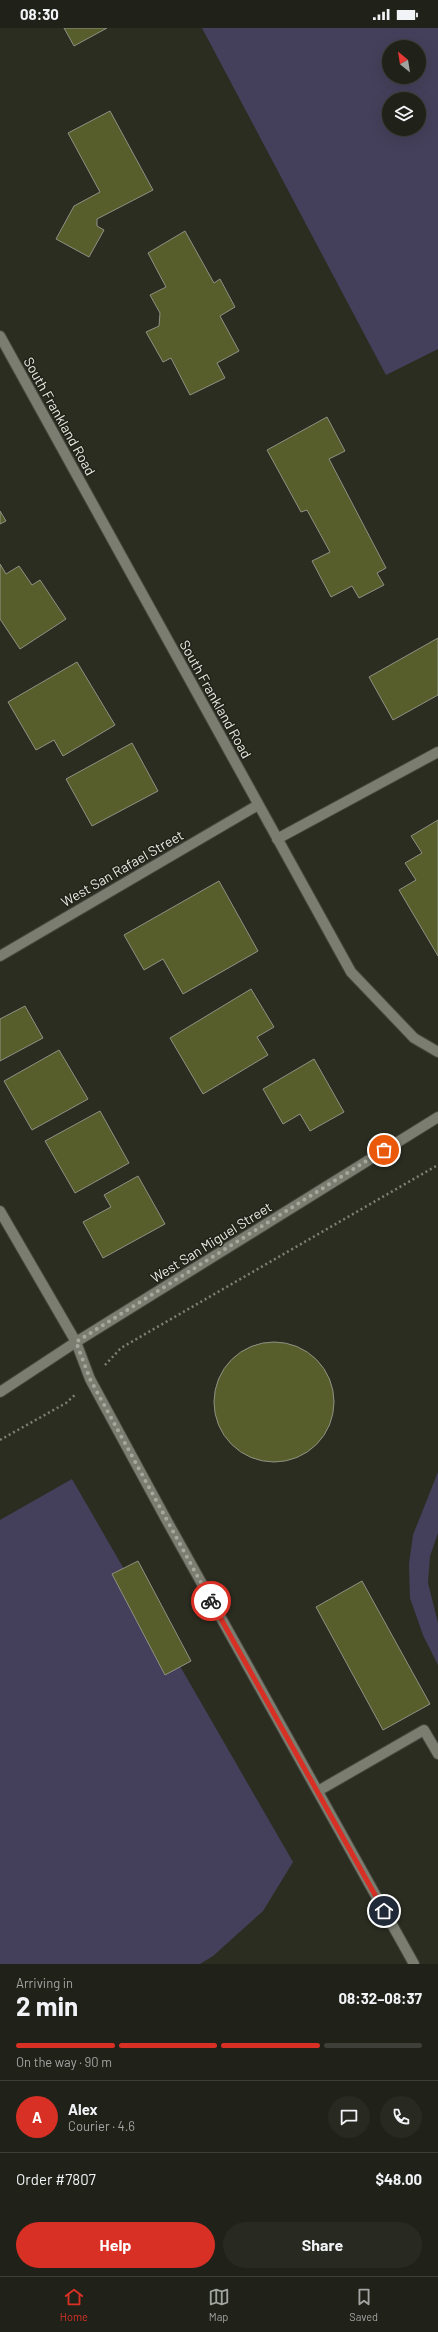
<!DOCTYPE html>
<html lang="en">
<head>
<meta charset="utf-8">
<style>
	:root { --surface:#202219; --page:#282a22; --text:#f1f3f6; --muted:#a2a4a2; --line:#3d3f38; --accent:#d93025 }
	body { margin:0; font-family:Barlow,sans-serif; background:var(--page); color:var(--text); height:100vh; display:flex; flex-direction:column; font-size:15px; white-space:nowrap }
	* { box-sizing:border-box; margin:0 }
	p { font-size:13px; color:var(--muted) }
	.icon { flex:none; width:22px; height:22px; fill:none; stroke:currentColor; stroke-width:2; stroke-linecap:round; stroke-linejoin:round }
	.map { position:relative; height:1936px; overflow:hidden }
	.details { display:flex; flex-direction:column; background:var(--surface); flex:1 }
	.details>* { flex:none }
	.needle { width:26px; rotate:330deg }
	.buttons { position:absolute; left:382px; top:12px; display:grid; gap:8px }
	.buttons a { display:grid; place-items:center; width:44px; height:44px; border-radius:50%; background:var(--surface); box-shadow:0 4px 16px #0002,0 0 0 1px var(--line); font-size:20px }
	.pin { position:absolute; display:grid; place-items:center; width:34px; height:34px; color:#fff; margin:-17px; border:2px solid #fff; border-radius:50%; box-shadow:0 1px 4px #0007 }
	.courier { position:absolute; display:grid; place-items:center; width:40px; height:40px; margin:-20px; border:3px solid #d93025; border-radius:50%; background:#fff; color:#222; box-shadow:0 1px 5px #0007 }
	.overview em { font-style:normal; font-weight:700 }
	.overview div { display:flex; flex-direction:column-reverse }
	.overview { display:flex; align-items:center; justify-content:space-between; height:68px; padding:0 16px }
	h1 { font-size:26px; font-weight:700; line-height:30px }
	.bar { display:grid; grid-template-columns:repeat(4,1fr); gap:6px 4px; align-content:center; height:48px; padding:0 16px }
	.bar i { height:5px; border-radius:3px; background:var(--line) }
	.bar .on { background:var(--accent) }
	.bar p { grid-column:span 4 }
	.line { display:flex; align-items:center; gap:10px; padding:0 16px; border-top:1px solid var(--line) }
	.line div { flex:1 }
	.round { display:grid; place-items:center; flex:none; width:42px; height:42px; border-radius:21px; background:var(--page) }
	.action { display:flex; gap:8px; margin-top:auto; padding:8px 16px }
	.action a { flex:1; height:46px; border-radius:24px; background:var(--accent); color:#fff; font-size:16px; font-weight:700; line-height:46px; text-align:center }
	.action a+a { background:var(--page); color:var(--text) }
	.status { display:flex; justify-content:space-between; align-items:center; height:28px; padding:0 20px; background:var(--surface); direction:ltr }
	.status svg { height:11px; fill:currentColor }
	.dock { display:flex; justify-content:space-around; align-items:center; height:56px; border-top:1px solid var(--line); background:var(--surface); font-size:11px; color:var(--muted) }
	.dock a { display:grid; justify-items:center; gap:2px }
	.dock .on { color:var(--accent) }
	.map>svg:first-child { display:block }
	.green { fill:#44405b; fill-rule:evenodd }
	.building { fill:#575e2b; stroke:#8f9184 }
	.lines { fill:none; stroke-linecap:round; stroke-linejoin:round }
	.minor-casing { stroke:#46483f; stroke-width:12 }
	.path { stroke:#7e8075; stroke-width:2.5; stroke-dasharray:2 3; stroke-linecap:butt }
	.minor { stroke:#7a7d70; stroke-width:10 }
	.done { stroke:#a6a89e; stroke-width:4; stroke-dasharray:0 7.2 }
	.route { stroke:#d93025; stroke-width:5 }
	.labels { text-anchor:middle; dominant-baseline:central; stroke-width:3; stroke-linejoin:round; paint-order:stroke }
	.street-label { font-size:14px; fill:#e8eae2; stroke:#212318 }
</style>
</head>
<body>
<div class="status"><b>08:30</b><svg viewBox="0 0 49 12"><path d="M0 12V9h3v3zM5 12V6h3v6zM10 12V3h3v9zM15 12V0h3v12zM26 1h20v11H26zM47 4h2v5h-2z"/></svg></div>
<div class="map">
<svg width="438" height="1936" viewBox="0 0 438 1936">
	<rect width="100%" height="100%" fill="#2b2d21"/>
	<g class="green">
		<path d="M202 0H438V321L386 347ZM389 19H419V49H389ZM389 71H419V101H389Z"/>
		<path d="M438 1444V1505L430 1528 428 1555 438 1595V1637L423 1607 410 1570 409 1536 413 1507Z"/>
		<path d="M72 1451 293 1834 263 1883 213 1928 200 1936H0V1492Z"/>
	</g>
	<g class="building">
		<path d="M64 0H107L74 18Z"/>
		<path d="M110 83 153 162 97 191V198L104 202 89 229 56 211 74 178 100 164 68 105Z"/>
		<path d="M185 203 214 255 220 251 235 279 220 288 239 323 217 335 225 350 190 367 171 330 163 334 146 304 159 298 160 285 150 267 166 259 148 225Z"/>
		<path d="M327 389 345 423 329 431 386 540 377 545 384 557 359 570 352 558 331 569 312 533 330 524 307 482 301 484 267 422Z"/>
		<path d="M0 483 6 493 0 496Z"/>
		<path d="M0 536 6 546 19 538 32 557 40 552 66 591 20 621 0 591Z"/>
		<path d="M438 610V667L393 692 369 649Z"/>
		<path d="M77 634 115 697 63 728 54 712 36 722 8 674Z"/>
		<path d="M132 715 158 763 92 798 66 751Z"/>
		<path d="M438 792V928L399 862 416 852 405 835 422 825 411 808Z"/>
		<path d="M219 853 258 923 183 966 163 931 144 942 124 907Z"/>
		<path d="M251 961 274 999 257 1009 268 1027 203 1066 170 1010Z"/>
		<path d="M25 978 43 1010 0 1033V991Z"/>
		<path d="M59 1022 88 1071 32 1102 4 1053Z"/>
		<path d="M314 1031 344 1084 310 1103 300 1086 283 1096 263 1061Z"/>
		<path d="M100 1083 129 1135 75 1165 45 1113Z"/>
		<path d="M138 1148 165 1196 103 1230 83 1194 111 1179 104 1167Z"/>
		<circle cx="274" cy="1374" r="60"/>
		<path d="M138 1533 191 1633 165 1647 112 1546Z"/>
		<path d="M362 1553 430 1676 383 1702 316 1579Z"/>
	</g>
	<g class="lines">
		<defs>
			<g id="minor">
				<path d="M0 308 351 944 414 1010 438 1024"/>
				<path d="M277 811 438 724"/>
				<path d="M0 928 258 777"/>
				<path d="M0 1183 76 1314 90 1351 167 1493 414 1936"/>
				<path d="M0 1364 76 1314 438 1089"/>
				<path d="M318 1763 424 1702 438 1726"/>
			</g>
		</defs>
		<use href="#minor" class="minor-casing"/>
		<g class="path">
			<path d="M105 1337 121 1320 438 1137"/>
			<path d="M0 1412 66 1375 76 1366"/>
		</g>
		<use href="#minor" class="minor"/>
	</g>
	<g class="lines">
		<path class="done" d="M211 1573 90 1351 76 1314 384 1122"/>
		<path class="route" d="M211 1573 384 1883"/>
	</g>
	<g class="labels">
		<g class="street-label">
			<text transform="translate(60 388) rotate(61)">South Frankland Road</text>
			<text transform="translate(216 671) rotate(61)">South Frankland Road</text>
			<text transform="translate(122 840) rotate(-30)">West San Rafael Street</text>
			<text transform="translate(211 1214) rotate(-32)">West San Miguel Street</text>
		</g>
	</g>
</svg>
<div class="buttons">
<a><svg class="needle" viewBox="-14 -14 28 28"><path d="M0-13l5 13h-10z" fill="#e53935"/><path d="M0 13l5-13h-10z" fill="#a2a4a2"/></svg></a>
<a><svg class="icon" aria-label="layers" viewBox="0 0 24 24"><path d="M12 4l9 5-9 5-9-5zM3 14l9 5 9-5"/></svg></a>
</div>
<div class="pin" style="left:384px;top:1122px;background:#ea580c"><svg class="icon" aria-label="bag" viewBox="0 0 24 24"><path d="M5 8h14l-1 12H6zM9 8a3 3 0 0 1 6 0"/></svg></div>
<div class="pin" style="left:384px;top:1883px;background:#1f2937"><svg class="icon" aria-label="home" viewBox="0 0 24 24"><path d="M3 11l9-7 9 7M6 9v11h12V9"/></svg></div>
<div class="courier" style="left:211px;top:1573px"><svg class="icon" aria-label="bike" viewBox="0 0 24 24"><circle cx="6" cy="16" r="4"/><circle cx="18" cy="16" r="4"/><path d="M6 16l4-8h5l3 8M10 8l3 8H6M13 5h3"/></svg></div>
</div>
<section class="details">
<div class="overview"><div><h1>2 min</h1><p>Arriving in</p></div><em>08:32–08:37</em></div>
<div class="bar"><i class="on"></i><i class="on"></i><i class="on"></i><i></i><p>On the way · 90 m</p></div>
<div class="line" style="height:72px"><b class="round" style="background:var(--accent);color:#fff">A</b><div><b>Alex</b><p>Courier · 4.6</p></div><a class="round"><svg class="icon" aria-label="chat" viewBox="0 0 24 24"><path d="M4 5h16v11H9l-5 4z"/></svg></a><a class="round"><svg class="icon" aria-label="phone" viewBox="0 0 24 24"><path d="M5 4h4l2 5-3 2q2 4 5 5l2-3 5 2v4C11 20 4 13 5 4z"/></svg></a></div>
<div class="line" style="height:52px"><div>Order #7807</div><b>$48.00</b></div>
<div class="action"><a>Help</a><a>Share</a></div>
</section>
<nav class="dock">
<a class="on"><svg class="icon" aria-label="home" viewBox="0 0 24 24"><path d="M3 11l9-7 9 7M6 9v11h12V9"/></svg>Home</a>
<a><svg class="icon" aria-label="map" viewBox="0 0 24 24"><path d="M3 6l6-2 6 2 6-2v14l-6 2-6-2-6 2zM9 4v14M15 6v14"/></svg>Map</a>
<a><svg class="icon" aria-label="saved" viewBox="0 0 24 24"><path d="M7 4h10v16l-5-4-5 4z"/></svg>Saved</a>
</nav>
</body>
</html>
